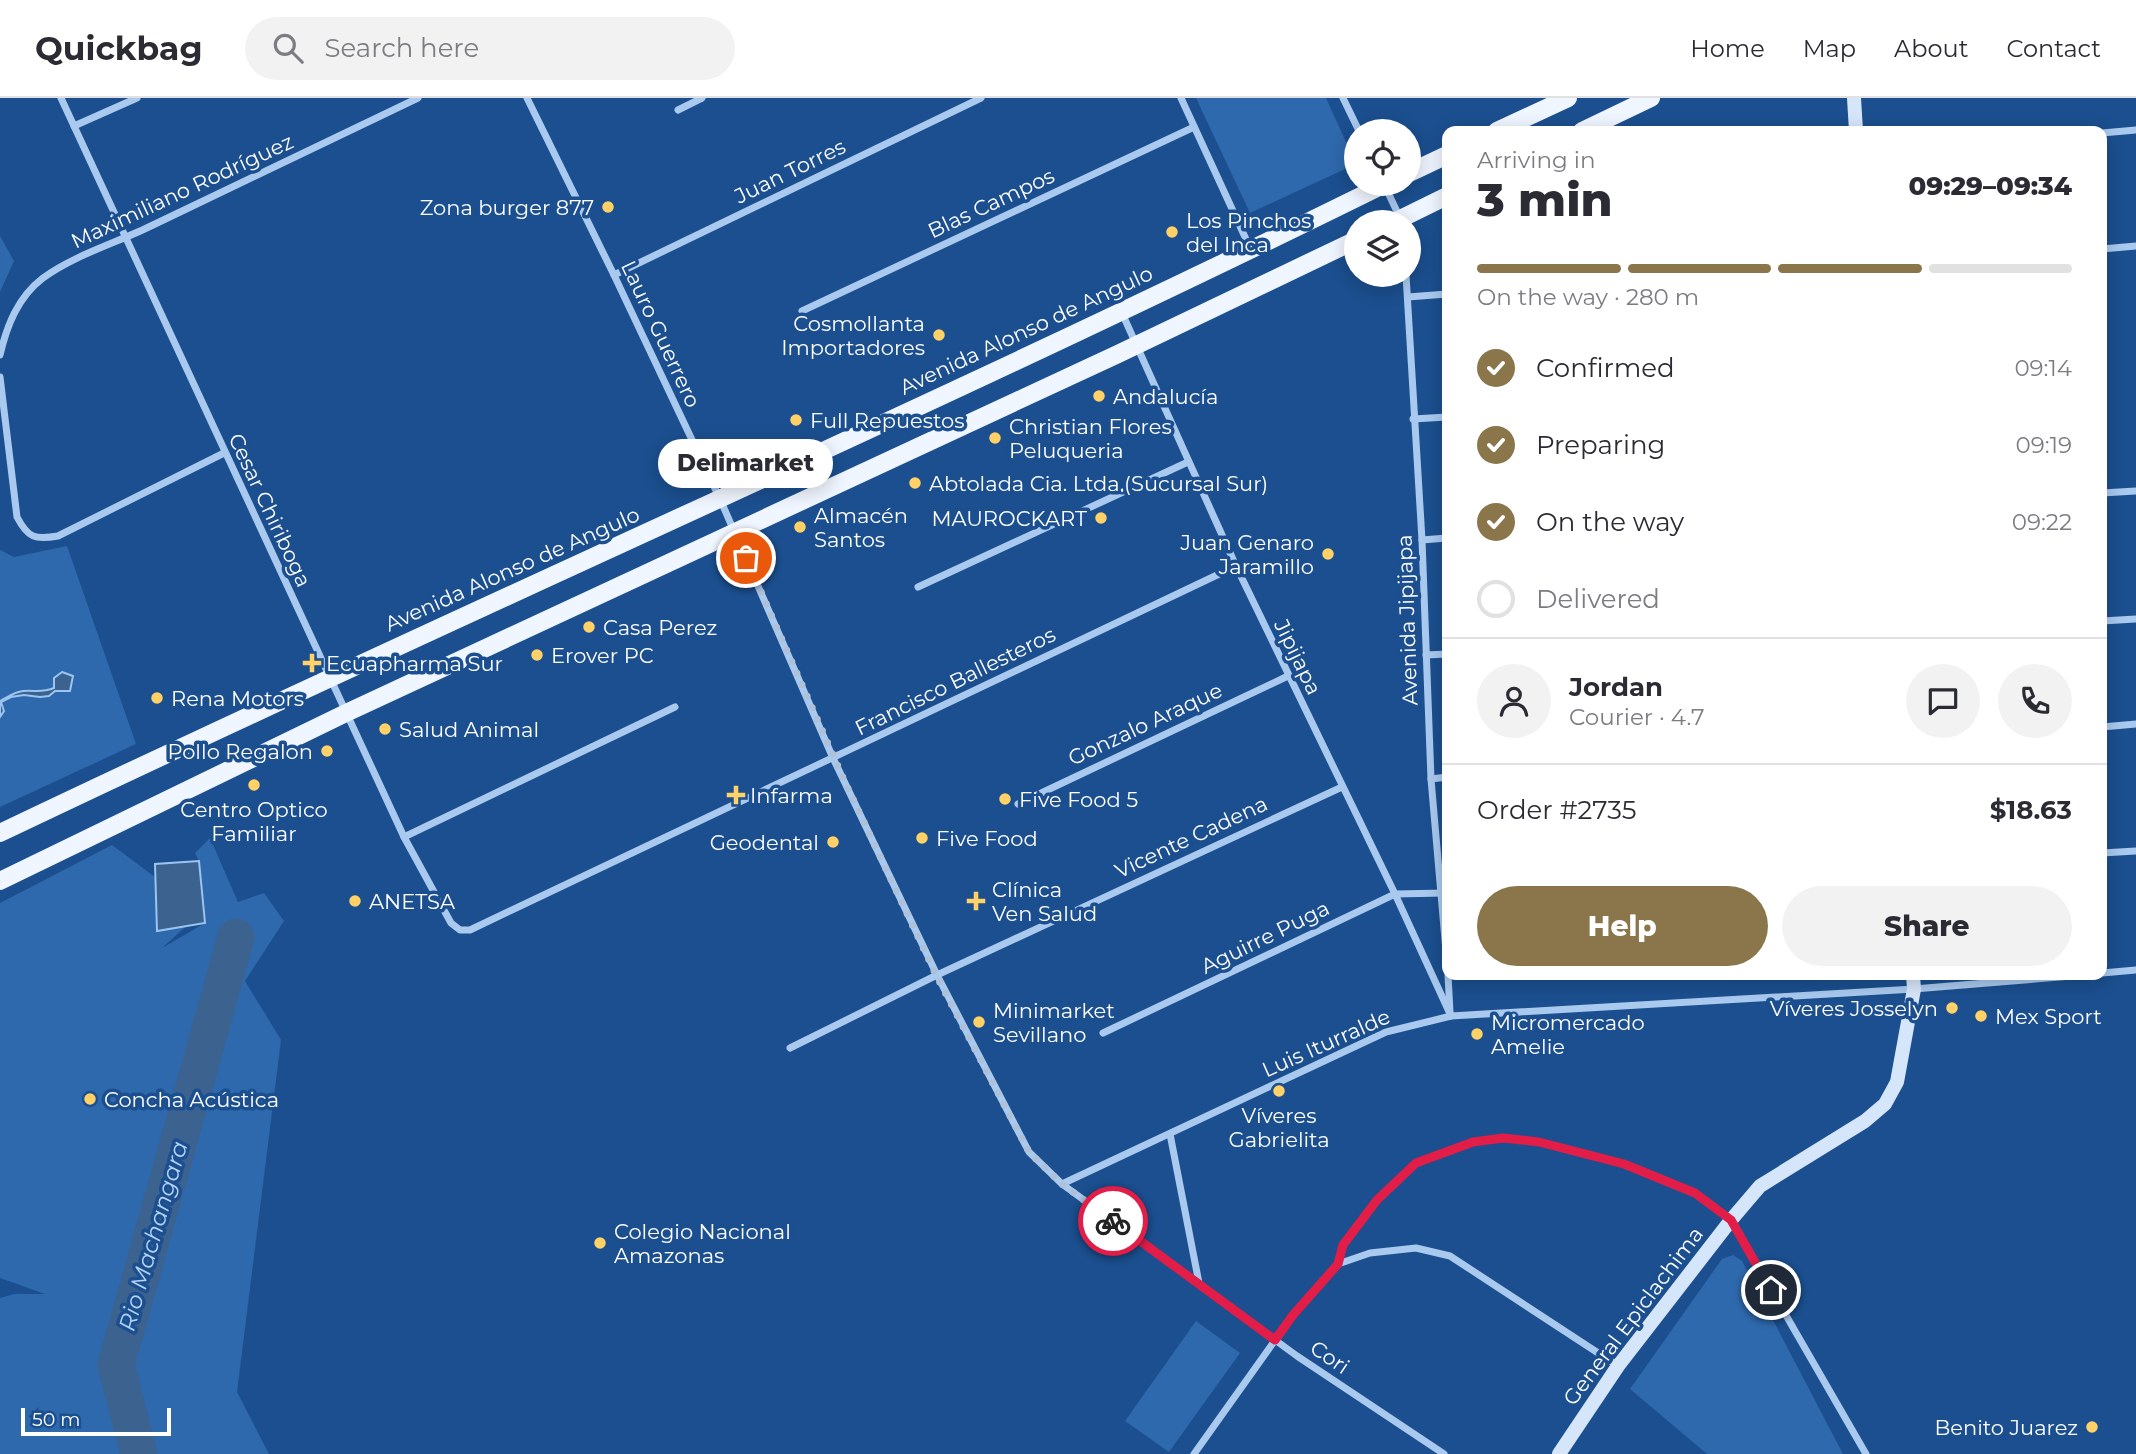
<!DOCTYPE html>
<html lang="en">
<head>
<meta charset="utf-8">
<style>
	:root { --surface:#fff; --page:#f2f2f3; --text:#2b2b33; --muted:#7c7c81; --line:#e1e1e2; --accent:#8a764a }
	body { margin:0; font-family:Montserrat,sans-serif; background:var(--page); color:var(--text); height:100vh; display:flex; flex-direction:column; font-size:26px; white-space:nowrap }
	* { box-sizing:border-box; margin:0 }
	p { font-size:23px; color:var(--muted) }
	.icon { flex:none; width:38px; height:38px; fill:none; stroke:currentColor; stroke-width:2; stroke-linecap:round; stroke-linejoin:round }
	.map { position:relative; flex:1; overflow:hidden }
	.panel { position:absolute; left:1442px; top:28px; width:665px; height:854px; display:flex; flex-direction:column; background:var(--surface); border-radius:14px; box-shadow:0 4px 18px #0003 }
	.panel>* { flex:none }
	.tools { position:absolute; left:1344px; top:21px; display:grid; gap:14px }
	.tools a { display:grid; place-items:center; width:77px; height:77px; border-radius:50%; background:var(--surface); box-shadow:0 4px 18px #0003; font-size:35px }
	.scale { position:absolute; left:21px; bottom:18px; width:150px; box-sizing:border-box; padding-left:7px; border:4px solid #fff; border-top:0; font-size:19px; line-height:24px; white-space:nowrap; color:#fff; -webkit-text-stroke:5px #1b4f8f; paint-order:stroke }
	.pin { position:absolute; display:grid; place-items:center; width:60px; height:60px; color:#fff; margin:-30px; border:4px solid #fff; border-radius:50%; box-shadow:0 2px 7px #0007 }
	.courier { position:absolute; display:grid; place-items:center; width:70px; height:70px; margin:-35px; border:5px solid #e11d48; border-radius:50%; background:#fff; color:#222; box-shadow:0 2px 9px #0007 }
	.bubble { position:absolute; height:49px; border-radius:24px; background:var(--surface); box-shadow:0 4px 18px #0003; font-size:23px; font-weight:800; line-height:49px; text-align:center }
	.summary em { font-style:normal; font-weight:800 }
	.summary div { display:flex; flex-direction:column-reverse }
	.summary { display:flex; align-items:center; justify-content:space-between; height:119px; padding:0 35px }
	h1 { font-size:46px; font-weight:800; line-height:52px }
	.bar { display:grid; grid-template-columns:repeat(4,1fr); gap:10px 7px; align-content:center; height:84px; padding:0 35px }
	.bar i { height:9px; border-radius:5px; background:var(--line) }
	.bar .selected { background:var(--accent) }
	.bar p { grid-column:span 4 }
	.line { display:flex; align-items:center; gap:18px; padding:0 35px; border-top:2px solid var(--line) }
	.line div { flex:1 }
	.round { display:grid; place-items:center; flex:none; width:74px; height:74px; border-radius:37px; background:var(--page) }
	ol { padding:0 35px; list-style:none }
	li { display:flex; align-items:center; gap:21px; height:77px }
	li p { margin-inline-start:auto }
	li .icon { padding:7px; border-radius:50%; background:var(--accent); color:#fff; stroke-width:4 }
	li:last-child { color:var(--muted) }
	li i { width:38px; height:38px; border:4px solid var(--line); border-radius:50% }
	.primary-button { display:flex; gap:14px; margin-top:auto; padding:14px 35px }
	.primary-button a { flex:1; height:80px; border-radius:42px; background:var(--accent); color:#fff; font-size:28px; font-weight:800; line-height:80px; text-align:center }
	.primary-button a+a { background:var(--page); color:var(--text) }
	header { display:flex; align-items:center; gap:42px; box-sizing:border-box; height:98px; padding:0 35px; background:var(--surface); border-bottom:2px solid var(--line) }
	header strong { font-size:33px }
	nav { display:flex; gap:38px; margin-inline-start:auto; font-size:24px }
	.search { width:490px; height:63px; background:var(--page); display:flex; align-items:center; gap:18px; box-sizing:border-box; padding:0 24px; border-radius:38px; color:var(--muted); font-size:26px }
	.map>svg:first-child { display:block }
	.green { fill:#2e69ad }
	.water { fill:#3c6290; stroke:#9cc4f0; stroke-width:2 }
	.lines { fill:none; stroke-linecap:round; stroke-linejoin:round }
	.river { stroke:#3c6290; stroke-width:37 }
	.street { stroke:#a9c9ee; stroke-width:7 }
	.secondary { stroke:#d6e6fa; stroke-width:14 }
	.primary { stroke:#f0f6ff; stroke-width:18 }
	.done { stroke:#afc1d8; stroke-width:7; stroke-dasharray:0 12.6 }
	.route { stroke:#e11d48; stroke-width:9 }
	.poi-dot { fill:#ffd166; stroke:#1b4f8f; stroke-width:2.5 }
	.labels { text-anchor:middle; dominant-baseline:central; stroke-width:7; stroke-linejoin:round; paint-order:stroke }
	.street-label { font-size:21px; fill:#fff; stroke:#1b4f8f }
	.poi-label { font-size:21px; fill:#fff; stroke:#1b4f8f; text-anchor:start }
	.water-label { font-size:23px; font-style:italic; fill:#b5d3f5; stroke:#1b4f8f }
</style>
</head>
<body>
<header>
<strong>Quickbag</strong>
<div class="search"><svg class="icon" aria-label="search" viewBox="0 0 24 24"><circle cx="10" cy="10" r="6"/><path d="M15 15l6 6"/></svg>Search here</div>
<nav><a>Home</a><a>Map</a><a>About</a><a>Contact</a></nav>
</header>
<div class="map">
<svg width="2136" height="1356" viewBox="0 0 2136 1356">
	<rect width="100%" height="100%" fill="#1b4f8f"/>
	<g class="green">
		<path d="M1196 0H1326L1356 66 1250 115Z"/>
		<path d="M0 138 14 163 0 194Z"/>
		<path d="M67 448 136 646 0 709V452L14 459Z"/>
		<path d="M210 740 238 804 264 795 284 823 245 883 281 942 237 1294 269 1356H0V1200L14 1196H45L0 1180V805L112 747 202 814 162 850 205 825 199 763 195 755Z"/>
		<path d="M1733 1157 1742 1163 1843 1356H1707L1630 1291 1722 1161Z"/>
		<path d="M1196 1223 1240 1255 1169 1354 1125 1323Z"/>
	</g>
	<g class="water">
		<path d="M62 574 73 578 70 593H55L49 598 40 599 24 597 11 599 1 604 4 613 0 619V603C8 599 14 594 23 593 35 592 42 595 54 590V580Z"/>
		<path d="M199 763 205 825 157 833 155 766Z"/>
	</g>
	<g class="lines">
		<path class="river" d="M139 1356 116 1267 236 839"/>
		<g class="street">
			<path d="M61 0 404 739 451 825 460 832H470L1236 468"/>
			<path d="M527 0 614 177 720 401 833 660 937 877 1029 1054 1062 1086 1297 1258 1444 1356"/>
			<path d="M1181 0 1251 152"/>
			<path d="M1343 0 1359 33"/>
			<path d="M678 12 702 0"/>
			<path d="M74 28 137 0"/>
			<path d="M2102 35 2136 32"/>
			<path d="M1384 86 1400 120"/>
			<path d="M2102 151 2136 148"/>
			<path d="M614 177 981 0"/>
			<path d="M1406 177 1422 442 1431 681 1447 865"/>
			<path d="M1408 199 1447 196"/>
			<path d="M802 213 1194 29"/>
			<path d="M1122 215 1236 468 1395 796 1451 918"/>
			<path d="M0 257C7 227 18 199 43 180 74 157 119 144 153 127 242 85 330 42 418 0"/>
			<path d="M0 279 17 419C28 440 35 442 58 438L224 355"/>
			<path d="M1413 321 1447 319"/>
			<path d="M2102 395 2136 393"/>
			<path d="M1422 442 1447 440"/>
			<path d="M918 489 1188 364"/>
			<path d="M2102 523 2136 521"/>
			<path d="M1426 557 1447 556"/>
			<path d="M2102 629 2136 626"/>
			<path d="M1431 681 1447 679"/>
			<path d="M1018 706 1288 578"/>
			<path d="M404 739 675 609"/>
			<path d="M2102 755 2136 753"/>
			<path d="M2102 875 2136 872"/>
			<path d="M1448 877 1450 914"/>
			<path d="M1103 935 1395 796 1445 795"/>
			<path d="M790 950 937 877 1342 689"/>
			<path d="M1170 1036 1199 1185"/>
			<path d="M1062 1086 1386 934 1451 918 1914 891 2084 877"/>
			<path d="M1338 1166 1370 1155 1416 1150 1450 1158 1618 1268"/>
			<path d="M1194 1356 1293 1217 1338 1166 1343 1147 1377 1102 1416 1065 1473 1044 1503 1040 1539 1044 1624 1066 1695 1095 1731 1122 1866 1356"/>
		</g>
		<g class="secondary">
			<path d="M1854 0 1856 33"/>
			<path d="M1559 1356 1618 1268 1731 1122 1760 1088 1865 1023 1885 1006 1897 984 1914 891 1913 877"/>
		</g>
		<g class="primary">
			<path d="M1497 33 1568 0"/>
			<path d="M1582 33 1651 0"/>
			<path d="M1409 75 1447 57"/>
			<path d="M1394 124 1447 98"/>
			<path d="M0 735C460 515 928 312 1385 86"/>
			<path d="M0 783 346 615 1118 256 1356 142"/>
		</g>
	</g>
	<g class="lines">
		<path class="done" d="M746 460 845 684 936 877 1029 1054 1062 1086 1113 1123"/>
		<path class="route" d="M1113 1123 1275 1242 1293 1217 1338 1166 1343 1147 1377 1102 1416 1065 1473 1044 1503 1040 1539 1044 1624 1066 1695 1095 1731 1122 1771 1192"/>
	</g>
	<g class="poi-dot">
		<circle cx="608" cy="109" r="7"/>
		<circle cx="1172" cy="134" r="7"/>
		<circle cx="939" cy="237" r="7"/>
		<circle cx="1099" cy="298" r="7"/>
		<circle cx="796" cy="322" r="7"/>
		<circle cx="995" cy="340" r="7"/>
		<circle cx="915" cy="385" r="7"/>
		<circle cx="1101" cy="420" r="7"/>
		<circle cx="800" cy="429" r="7"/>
		<circle cx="1328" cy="456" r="7"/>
		<circle cx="589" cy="529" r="7"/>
		<circle cx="537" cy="557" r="7"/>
		<path d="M308.5 554.5h7v7h7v7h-7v7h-7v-7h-7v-7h7z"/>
		<circle cx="157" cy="600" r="7"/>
		<circle cx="385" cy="631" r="7"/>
		<circle cx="327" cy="653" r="7"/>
		<circle cx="254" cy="687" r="7"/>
		<path d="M732.5 686.5h7v7h7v7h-7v7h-7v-7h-7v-7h7z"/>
		<circle cx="1005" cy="701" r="7"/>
		<circle cx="922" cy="740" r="7"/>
		<circle cx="833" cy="744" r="7"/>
		<circle cx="355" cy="803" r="7"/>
		<path d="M972.5 792.5h7v7h7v7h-7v7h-7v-7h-7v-7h7z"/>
		<circle cx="1952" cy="910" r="7"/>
		<circle cx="1981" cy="918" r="7"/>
		<circle cx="979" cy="924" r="7"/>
		<circle cx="1477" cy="936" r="7"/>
		<circle cx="1279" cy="993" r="7"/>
		<circle cx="90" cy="1001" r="7"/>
		<circle cx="600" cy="1145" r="7"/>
		<circle cx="2092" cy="1329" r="7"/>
	</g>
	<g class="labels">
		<g class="street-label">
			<text transform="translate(790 73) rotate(-26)">Juan Torres</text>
			<text transform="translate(182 93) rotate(-25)">Maximiliano Rodríguez</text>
			<text transform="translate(991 105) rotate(-25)">Blas Campos</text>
			<text transform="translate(1026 232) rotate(-25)">Avenida Alonso de Angulo</text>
			<text transform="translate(661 236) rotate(65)">Lauro Guerrero</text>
			<text transform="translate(270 412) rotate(65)">Cesar Chiriboga</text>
			<text transform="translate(512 471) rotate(-24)">Avenida Alonso de Angulo</text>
			<text transform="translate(1407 522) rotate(-92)">Avenida Jipijapa</text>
			<text transform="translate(1298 559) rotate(64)">Jipijapa</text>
			<text transform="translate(955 583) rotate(-26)">Francisco Ballesteros</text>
			<text transform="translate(1145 626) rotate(-25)">Gonzalo Araque</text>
			<text transform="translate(1191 739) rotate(-25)">Vicente Cadena</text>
			<text transform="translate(1265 839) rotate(-26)">Aguirre Puga</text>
			<text transform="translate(1326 945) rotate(-24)">Luis Iturralde</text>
			<text transform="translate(1633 1218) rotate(-53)">General Epiclachima</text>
			<text transform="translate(1330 1259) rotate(34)">Cori</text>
		</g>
		<g class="poi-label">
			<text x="594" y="109" text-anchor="end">Zona burger 877</text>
			<text x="1186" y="122">Los Pinchos<tspan x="1186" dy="24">del Inca</tspan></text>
			<text x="925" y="225" text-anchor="end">Cosmollanta<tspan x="925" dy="24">Importadores</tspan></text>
			<text x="1113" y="298">Andalucía</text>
			<text x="810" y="322">Full Repuestos</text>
			<text x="1009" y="328">Christian Flores<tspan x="1009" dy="24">Peluqueria</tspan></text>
			<text x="929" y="385">Abtolada Cia. Ltda.(Sucursal Sur)</text>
			<text x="814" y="417">Almacén<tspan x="814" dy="24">Santos</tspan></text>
			<text x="1087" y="420" text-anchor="end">MAUROCKART</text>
			<text x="1314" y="444" text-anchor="end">Juan Genaro<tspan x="1314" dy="24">Jaramillo</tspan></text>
			<text x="603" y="529">Casa Perez</text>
			<text x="551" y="557">Erover PC</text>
			<text x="326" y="565">Ecuapharma Sur</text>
			<text x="171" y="600">Rena Motors</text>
			<text x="399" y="631">Salud Animal</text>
			<text x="313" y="653" text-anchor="end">Pollo Regalon</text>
			<text x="750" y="697">Infarma</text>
			<text x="1019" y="701">Five Food 5</text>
			<text x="254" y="711" text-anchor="middle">Centro Optico<tspan x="254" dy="24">Familiar</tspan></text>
			<text x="936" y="740">Five Food</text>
			<text x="819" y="744" text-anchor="end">Geodental</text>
			<text x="992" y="791">Clínica<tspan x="992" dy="24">Ven Salud</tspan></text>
			<text x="369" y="803">ANETSA</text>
			<text x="1938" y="910" text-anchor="end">Víveres Josselyn</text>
			<text x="993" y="912">Minimarket<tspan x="993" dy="24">Sevillano</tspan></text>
			<text x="1995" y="918">Mex Sport</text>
			<text x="1491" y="924">Micromercado<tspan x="1491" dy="24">Amelie</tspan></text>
			<text x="104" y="1001">Concha Acústica</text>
			<text x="1279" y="1017" text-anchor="middle">Víveres<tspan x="1279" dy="24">Gabrielita</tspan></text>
			<text x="614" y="1133">Colegio Nacional<tspan x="614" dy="24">Amazonas</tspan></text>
			<text x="2078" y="1329" text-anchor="end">Benito Juarez</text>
		</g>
		<g class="water-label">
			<text transform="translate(153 1138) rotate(-74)">Rio Machangara</text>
		</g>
	</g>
</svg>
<div class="tools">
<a><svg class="icon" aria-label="locate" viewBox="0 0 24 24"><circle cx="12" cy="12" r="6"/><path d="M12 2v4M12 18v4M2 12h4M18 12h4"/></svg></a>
<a><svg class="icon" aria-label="layers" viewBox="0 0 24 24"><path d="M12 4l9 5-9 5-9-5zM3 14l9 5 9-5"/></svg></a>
</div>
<div class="scale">50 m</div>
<div class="pin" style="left:746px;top:460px;background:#ea580c"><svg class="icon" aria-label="bag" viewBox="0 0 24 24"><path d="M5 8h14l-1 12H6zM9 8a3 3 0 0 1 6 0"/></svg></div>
<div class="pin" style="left:1771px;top:1192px;background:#1f2937"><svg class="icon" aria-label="home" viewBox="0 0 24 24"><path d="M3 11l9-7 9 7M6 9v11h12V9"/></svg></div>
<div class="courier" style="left:1113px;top:1123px"><svg class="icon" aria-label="bike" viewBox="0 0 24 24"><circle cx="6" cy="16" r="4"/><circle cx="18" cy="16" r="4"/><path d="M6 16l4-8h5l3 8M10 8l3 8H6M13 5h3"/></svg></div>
<div class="bubble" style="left:658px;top:341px;width:175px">Delimarket</div>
<section class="panel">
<div class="summary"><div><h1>3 min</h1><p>Arriving in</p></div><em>09:29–09:34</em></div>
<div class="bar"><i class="selected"></i><i class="selected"></i><i class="selected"></i><i></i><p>On the way · 280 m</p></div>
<ol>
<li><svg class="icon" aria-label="check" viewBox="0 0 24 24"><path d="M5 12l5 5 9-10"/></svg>Confirmed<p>09:14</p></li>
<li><svg class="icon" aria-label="check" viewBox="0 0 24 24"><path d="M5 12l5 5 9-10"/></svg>Preparing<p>09:19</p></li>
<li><svg class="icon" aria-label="check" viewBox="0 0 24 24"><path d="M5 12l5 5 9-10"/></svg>On the way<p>09:22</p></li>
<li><i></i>Delivered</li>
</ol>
<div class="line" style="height:126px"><a class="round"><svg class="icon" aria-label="person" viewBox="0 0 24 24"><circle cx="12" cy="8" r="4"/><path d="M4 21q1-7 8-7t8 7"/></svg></a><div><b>Jordan</b><p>Courier · 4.7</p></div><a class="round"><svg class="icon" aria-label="chat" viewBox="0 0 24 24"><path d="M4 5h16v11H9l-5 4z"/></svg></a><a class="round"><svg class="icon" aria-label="phone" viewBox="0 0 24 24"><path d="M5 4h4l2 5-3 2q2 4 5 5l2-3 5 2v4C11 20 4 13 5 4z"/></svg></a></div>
<div class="line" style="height:91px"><div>Order #2735</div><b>$18.63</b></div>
<div class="primary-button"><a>Help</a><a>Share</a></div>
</section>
</div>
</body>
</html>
